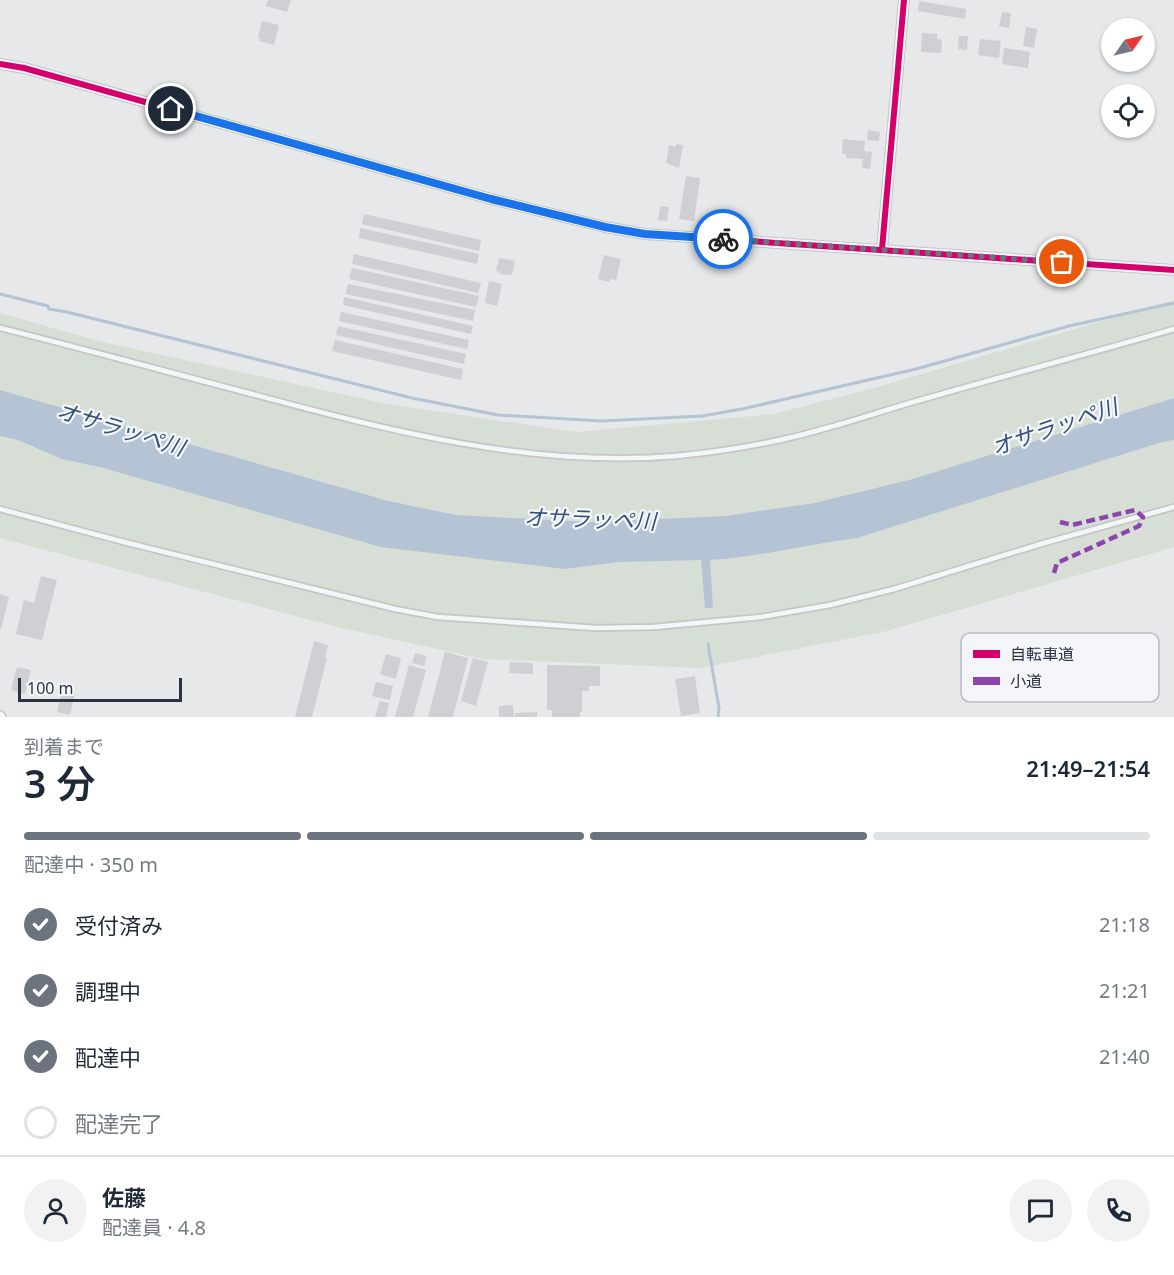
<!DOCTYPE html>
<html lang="ja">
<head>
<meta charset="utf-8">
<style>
	:root { --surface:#fff; --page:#f2f2f3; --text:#1f2937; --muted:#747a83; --line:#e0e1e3; --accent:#6c737f }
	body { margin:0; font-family:"Noto Sans","Noto Sans JP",sans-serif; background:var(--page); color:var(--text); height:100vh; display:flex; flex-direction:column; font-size:22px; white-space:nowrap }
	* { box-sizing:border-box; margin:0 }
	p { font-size:20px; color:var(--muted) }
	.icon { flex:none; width:33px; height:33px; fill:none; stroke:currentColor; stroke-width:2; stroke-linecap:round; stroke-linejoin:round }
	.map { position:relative; height:717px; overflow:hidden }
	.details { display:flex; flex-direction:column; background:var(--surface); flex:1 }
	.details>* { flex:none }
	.needle { width:39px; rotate:56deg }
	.tools { position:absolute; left:1101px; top:18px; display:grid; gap:12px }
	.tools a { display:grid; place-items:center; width:54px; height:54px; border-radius:50%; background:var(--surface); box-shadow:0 2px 4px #0004; font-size:30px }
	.scale { position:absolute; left:18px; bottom:15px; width:164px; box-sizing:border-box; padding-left:6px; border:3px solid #2b3445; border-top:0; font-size:16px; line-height:21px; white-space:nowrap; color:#2b3445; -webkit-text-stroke:4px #f4f6f9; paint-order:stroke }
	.pin { position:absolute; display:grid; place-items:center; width:51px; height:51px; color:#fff; margin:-26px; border:3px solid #fff; border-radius:50%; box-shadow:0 2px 6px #0007 }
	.courier { position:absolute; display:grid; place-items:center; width:60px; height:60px; margin:-30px; border:4px solid #1a73e8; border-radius:50%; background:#fff; color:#222; box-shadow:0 2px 8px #0007 }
	.head em { font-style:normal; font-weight:600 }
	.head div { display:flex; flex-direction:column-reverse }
	.head { display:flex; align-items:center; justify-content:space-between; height:102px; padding:0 24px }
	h1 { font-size:39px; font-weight:600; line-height:45px }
	.bar { display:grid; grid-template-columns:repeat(4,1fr); gap:9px 6px; align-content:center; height:72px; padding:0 24px }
	.bar i { height:8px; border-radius:4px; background:var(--line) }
	.bar .on { background:var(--accent) }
	.bar p { grid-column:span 4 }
	.line { display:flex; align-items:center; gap:15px; padding:0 24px; border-top:2px solid var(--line) }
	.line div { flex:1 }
	.round { display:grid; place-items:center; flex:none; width:63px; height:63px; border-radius:32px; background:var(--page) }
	ol { padding:0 24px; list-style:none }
	li { display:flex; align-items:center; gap:18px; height:66px }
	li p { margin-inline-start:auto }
	li .icon { padding:6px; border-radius:50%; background:var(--accent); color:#fff; stroke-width:4 }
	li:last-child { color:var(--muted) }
	li i { width:33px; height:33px; border:3px solid var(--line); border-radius:50% }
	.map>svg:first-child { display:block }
	.green { fill:#d6ded6 }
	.water { fill:#b4c4d5 }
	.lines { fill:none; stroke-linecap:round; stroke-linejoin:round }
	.stream { stroke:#b4c4d5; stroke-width:3 }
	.building { fill:#ced0d3 }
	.lane-casing { stroke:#c4c6c8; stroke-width:8 }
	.street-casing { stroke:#c4c6c8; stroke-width:12 }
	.lane { stroke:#f5f6f7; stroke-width:4.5 }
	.street { stroke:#f5f6f7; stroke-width:9 }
	.quiet { stroke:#8e44ad; stroke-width:4.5; stroke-dasharray:9 4.5; stroke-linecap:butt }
	.cycleway-casing { stroke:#f4f6f9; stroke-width:10 }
	.cycleway { stroke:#d6006c; stroke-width:6 }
	.done { stroke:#6c737f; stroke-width:6; stroke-dasharray:0 10.8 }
	.route { stroke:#1a73e8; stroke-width:8 }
	.labels { text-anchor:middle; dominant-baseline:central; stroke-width:4.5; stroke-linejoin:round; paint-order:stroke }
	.water-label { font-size:22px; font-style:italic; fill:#34527a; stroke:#f4f6f9 }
	.key { fill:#f4f6f9; stroke:#b8bcc3; stroke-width:1.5 }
	.key-label { font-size:16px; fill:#2b3445 }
</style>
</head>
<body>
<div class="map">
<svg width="1174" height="717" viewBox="0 0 1174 717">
	<rect width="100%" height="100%" fill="#e6e8ea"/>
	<g class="green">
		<path d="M1174 300V398L909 480 814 503 725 516 590 522 456 515 389 501 0 390V313L98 341 387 404 577 432 774 414 874 388Z"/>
		<path d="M0 436 18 440 61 459 565 569 619 562 857 538 1159 443 1174 440V547L887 631 701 668 483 659 337 627 0 538Z"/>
	</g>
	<path class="water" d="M0 390 389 501 456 515 590 522 725 516 814 503 909 480 1174 398V440L1159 443 857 538C808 544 760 557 710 560L713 608H705L701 560 619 562 565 569 381 547 103 468 61 459 18 440 0 436Z"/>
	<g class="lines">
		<g class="stream">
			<path d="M0 294 48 306 49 309 67 312 412 398 498 415 602 421 702 416 742 409 916 369 1069 326 1174 303"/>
			<path d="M708 644 719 708 718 717"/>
		</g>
	</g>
	<g class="building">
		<path d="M268 0H291L287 12 266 6Z"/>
		<path d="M919 1 966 9 965 19 918 11Z"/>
		<path d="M1002 12 1011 13 1009 28 999 26Z"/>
		<path d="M262 21 279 25 274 45 259 41 260 37H258Z"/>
		<path d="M1026 27 1037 29 1034 48 1023 46Z"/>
		<path d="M922 33 937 34V39L942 40 941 53 921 52Z"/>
		<path d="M959 36H968L967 50 958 49Z"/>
		<path d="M980 39 1001 41 999 58 978 55Z"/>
		<path d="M1004 48 1030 52 1028 68 1002 64Z"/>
		<path d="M868 130 880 132 879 141 867 140Z"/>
		<path d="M843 139 865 141 864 151 872 152 870 169 862 168 863 159 846 158V154L842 153Z"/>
		<path d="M676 144 683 145 679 168 666 163 669 145 676 147Z"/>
		<path d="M686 176 700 178 694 221 679 219Z"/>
		<path d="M660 206 669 207 667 221 658 220Z"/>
		<path d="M364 214 481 240 479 251 362 224Z"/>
		<path d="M360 228 479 254 477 264 359 238Z"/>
		<path d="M354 254 481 283 478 293 352 264Z"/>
		<path d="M604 255 621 259 616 280 610 279V282L598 279Z"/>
		<path d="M499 258 515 261 512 275 499 274 500 272 496 271Z"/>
		<path d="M352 268 479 296 476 307 349 279Z"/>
		<path d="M489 281 502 284 497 306 485 303Z"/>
		<path d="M348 284 475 310 473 321 346 294Z"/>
		<path d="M344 297 473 326 471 334 343 305Z"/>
		<path d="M341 312 469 340 467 349 339 321Z"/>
		<path d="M338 326 466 354 464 364 336 335Z"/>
		<path d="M335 340 463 369 461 380 332 351Z"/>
		<path d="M41 576 57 580 42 640 16 634 24 600 34 603Z"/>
		<path d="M0 594 9 597 1 629H0Z"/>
		<path d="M314 641 328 645 325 658H327L312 717H295Z"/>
		<path d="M445 652 468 658 453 717H428Z"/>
		<path d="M415 653 427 656 424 666 412 663Z"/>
		<path d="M386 654 401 658 396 679 380 674Z"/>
		<path d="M473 658 488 662 476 706 461 701Z"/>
		<path d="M510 662 533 663V674L509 673Z"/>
		<path d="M409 665 426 670 413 717H395Z"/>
		<path d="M547 665 600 666V686H589V691H582V712H580V717H552V710H547Z"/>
		<path d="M17 667 31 670 25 694 11 690Z"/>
		<path d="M695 676 700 713 681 716 675 679Z"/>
		<path d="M376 682 393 686 390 700 372 696Z"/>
		<path d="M62 691 75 694 70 715 57 712Z"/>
		<path d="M380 701 389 703 386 717H375Z"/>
		<path d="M513 705 514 717H499V706Z"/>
		<path d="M537 712V717H515V713Z"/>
	</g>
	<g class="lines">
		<defs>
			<g id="lane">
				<path d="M0 328C84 349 168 372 252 394 390 431 532 468 676 456 728 451 780 442 830 427 860 419 888 409 917 401 1003 376 1089 354 1174 329"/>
				<path d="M0 509 124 542 395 609 438 617 596 628 654 627 761 617 830 605 894 589 1044 543 1174 507"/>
			</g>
			<g id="street">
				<path d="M0 64 24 68 491 199 605 227 645 234 1174 270"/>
				<path d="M882 249 904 0"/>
				<path d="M0 716 1 717"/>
			</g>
		</defs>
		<use href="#lane" class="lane-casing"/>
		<use href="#street" class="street-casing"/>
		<use href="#lane" class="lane"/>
		<use href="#street" class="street"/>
		<path class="quiet" d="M1054 573 1057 563 1139 526 1143 517 1135 510 1072 525 1056 521"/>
		<defs>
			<g id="cycleway">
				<path d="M0 64 24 68 491 199 605 227 645 234 1174 270"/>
				<path d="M882 249 904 0"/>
			</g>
		</defs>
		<use href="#cycleway" class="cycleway-casing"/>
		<use href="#cycleway" class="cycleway"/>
	</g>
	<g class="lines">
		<path class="done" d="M723 239 1062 262"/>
		<path class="route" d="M171 109 491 199 605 227 645 234 723 239"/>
	</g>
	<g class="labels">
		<g class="water-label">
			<text transform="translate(1054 426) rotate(-19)">オサラッペ川</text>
			<text transform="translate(121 428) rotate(17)">オサラッペ川</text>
			<text transform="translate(590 518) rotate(2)">オサラッペ川</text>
		</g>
	</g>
	<rect x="961" y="633" width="198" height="69" rx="9" class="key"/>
	<rect x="973" y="650" width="27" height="8" fill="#d6006c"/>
	<rect x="973" y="677" width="27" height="8" fill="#8e44ad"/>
	<g class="key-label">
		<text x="1010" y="660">自転車道</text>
		<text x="1010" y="687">小道</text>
	</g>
</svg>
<div class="tools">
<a><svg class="needle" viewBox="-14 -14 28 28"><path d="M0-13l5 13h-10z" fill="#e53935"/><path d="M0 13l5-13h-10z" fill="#747a83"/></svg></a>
<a><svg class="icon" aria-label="locate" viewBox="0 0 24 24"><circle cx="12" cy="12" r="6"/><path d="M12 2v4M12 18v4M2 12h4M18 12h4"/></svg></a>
</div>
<div class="scale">100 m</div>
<div class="pin" style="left:1062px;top:262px;background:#ea580c"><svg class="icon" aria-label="bag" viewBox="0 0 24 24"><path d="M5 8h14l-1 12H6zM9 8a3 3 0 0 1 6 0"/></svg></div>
<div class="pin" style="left:171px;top:109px;background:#1f2937"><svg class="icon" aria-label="home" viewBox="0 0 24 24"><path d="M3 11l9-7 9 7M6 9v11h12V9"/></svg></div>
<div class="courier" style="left:723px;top:239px"><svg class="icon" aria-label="bike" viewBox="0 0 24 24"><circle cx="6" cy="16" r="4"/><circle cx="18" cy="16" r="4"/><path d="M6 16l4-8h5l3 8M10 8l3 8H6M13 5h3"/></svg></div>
</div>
<section class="details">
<div class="head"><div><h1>3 分</h1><p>到着まで</p></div><em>21:49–21:54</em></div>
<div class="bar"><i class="on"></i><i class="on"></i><i class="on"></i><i></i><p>配達中 · 350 m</p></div>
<ol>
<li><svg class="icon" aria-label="check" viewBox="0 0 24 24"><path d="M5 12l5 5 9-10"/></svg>受付済み<p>21:18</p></li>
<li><svg class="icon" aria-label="check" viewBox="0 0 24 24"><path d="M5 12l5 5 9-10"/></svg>調理中<p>21:21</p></li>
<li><svg class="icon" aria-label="check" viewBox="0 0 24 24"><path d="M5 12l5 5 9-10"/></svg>配達中<p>21:40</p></li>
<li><i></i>配達完了</li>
</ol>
<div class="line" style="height:108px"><a class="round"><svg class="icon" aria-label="person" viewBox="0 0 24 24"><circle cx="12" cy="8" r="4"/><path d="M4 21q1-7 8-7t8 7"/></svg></a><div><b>佐藤</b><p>配達員 · 4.8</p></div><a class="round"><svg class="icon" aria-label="chat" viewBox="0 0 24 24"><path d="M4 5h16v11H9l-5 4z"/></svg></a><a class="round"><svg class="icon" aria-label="phone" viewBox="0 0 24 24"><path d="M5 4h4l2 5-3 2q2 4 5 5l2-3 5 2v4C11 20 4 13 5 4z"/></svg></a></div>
</section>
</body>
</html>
